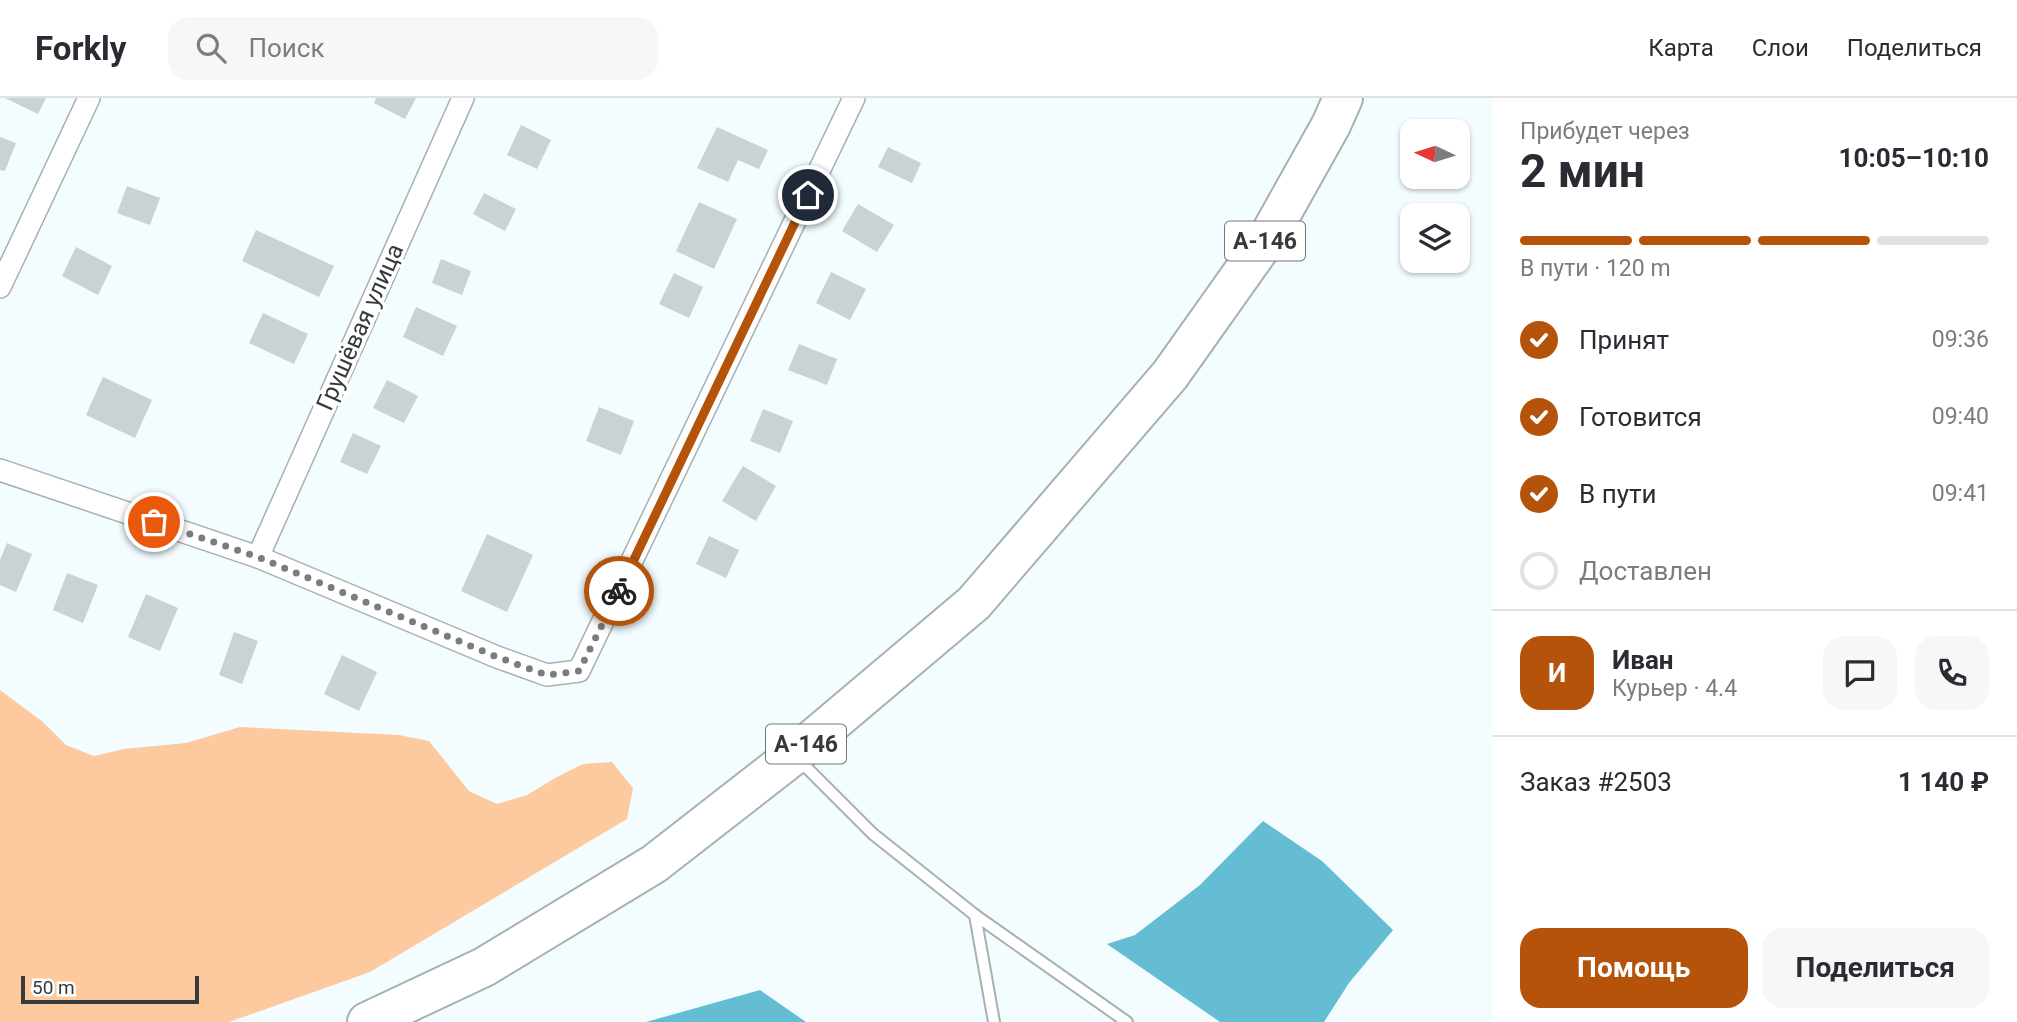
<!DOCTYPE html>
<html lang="ru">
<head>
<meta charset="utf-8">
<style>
	:root { --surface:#fff; --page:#f7f7f7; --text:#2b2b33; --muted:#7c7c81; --line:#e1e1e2; --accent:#b45309 }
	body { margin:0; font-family:Roboto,sans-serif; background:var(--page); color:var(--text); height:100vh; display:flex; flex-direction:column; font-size:26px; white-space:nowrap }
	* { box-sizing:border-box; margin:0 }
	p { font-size:23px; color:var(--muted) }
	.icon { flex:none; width:38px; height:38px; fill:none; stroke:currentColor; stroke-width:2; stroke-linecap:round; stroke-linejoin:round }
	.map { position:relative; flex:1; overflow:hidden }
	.sheet { display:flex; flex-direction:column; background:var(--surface); width:525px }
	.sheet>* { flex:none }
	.needle { width:46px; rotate:274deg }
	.tools { position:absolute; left:1400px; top:21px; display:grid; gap:14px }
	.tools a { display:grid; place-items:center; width:70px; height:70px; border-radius:14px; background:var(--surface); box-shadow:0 2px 5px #0004; font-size:35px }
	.scale { position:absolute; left:21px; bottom:18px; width:178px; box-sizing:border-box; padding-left:7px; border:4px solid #363a3b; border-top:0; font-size:19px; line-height:24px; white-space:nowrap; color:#363a3b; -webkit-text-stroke:5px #fff; paint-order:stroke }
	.pin { position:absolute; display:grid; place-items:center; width:60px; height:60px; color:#fff; margin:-30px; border:4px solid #fff; border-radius:50%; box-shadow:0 2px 7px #0007 }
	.courier { position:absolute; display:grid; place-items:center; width:70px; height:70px; margin:-35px; border:5px solid #b45309; border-radius:50%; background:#fff; color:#222; box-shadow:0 2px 9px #0007 }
	.headline em { font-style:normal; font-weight:700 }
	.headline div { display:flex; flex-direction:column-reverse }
	.headline { display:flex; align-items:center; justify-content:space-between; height:119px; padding:0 28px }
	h1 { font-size:46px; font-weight:700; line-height:52px }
	.bar { display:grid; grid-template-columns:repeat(4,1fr); gap:10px 7px; align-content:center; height:84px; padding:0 28px }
	.bar i { height:9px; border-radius:5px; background:var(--line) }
	.bar .active { background:var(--accent) }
	.bar p { grid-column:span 4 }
	.line { display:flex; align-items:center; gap:18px; padding:0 28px; border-top:2px solid var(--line) }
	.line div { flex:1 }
	.round { display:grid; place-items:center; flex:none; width:74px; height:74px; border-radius:21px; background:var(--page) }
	ol { padding:0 28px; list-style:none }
	li { display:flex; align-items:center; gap:21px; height:77px }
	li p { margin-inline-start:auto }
	li .icon { padding:7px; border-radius:50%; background:var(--accent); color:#fff; stroke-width:4 }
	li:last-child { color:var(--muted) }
	li i { width:38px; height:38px; border:4px solid var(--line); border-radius:50% }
	.cta { display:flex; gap:14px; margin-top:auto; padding:14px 28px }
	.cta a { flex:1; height:80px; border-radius:21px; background:var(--accent); color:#fff; font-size:28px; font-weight:700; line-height:80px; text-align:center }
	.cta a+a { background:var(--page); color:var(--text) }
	header { display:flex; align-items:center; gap:42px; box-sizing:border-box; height:98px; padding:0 35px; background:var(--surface); border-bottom:2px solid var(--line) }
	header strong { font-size:33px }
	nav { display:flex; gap:38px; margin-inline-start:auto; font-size:24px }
	.search { width:490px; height:63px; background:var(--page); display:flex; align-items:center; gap:18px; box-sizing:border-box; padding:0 24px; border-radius:21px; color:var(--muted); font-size:26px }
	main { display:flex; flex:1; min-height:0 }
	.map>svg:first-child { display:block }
	.green { fill:#fdcaa0 }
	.water { fill:#64bdd2 }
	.building { fill:#c9d2d4 }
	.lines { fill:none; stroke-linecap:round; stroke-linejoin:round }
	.lane-casing { stroke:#a7b0b2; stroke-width:14 }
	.street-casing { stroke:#a7b0b2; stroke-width:24 }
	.highway-casing { stroke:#a7b0b2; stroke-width:42 }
	.lane { stroke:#fff; stroke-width:10 }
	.street { stroke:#fff; stroke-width:21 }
	.highway { stroke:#fff; stroke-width:38 }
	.done { stroke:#787e80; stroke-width:7; stroke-dasharray:0 12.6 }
	.route { stroke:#b45309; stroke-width:9 }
	.labels { text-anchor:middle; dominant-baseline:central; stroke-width:7; stroke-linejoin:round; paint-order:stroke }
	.shield { fill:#fff; stroke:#727576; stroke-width:2 }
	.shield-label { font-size:23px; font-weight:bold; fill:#363a3b }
	.street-label { font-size:24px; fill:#363a3b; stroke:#fff }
</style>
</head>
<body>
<header>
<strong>Forkly</strong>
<div class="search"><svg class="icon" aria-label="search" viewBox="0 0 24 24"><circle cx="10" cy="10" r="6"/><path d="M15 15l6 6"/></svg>Поиск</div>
<nav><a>Карта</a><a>Слои</a><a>Поделиться</a></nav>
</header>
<main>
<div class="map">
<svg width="1492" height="924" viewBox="0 0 1492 924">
	<rect width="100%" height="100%" fill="#f3fcff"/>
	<path class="green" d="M0 592 43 624 66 647 94 658 124 651 186 645 240 629 399 637 429 643 469 693 497 706 527 697 555 680 583 666 612 664 633 690 627 721 370 874 229 924H0Z"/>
	<g class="water">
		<path d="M1263 723 1322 763 1393 832 1349 885 1324 924H1220L1107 846 1135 837 1200 787Z"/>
		<path d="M760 892 806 924H646Z"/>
	</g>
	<g class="building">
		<path d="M5 0H46L38 16Z"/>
		<path d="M376 0H416L405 21 374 5Z"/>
		<path d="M521 27 551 42 537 71 507 57Z"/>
		<path d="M717 29 768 52 759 71 738 62 728 84 697 70Z"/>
		<path d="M0 39 16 45 5 73 0 72Z"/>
		<path d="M888 49 921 65 912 85 878 69Z"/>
		<path d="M127 88 160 100 150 127 117 115Z"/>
		<path d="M484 95 516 111 505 133 473 116Z"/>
		<path d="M699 104 737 121 714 171 676 153Z"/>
		<path d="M858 106 894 127 877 154 842 133Z"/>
		<path d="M256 132 334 168 319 199 242 163Z"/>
		<path d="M76 149 112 168 98 197 62 178Z"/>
		<path d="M441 161 471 173 462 197 432 185Z"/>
		<path d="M831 174 866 191 850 222 816 205Z"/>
		<path d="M674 175 703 189 689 220 659 206Z"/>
		<path d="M416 209 457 228 443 258 403 239Z"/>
		<path d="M263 215 308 236 294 266 249 245Z"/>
		<path d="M799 246 837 261 827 287 788 272Z"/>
		<path d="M103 279 152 302 135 340 86 317Z"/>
		<path d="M387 282 418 298 404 325 373 310Z"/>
		<path d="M599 309 634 323 621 357 586 343Z"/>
		<path d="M763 311 793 323 780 355 750 343Z"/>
		<path d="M353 335 381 348 367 376 340 364Z"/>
		<path d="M743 368 776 388 756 423 722 403Z"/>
		<path d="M487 436 533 457 507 514 461 493Z"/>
		<path d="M709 438 739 452 726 480 696 466Z"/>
		<path d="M7 445 32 456 16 494 0 487V462Z"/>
		<path d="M67 475 98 487 83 525 53 512Z"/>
		<path d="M146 496 178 510 160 553 128 539Z"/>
		<path d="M234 534 258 543 242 586 219 577Z"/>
		<path d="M342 557 377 574 359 613 324 596Z"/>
	</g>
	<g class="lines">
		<defs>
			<g id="lane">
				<path d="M798 661 873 736 975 817 1127 924"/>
				<path d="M975 817 994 924"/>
			</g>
			<g id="street">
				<path d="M0 189 89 0"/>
				<path d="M0 372 258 459 497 559 547 577 579 573 854 0"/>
				<path d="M258 459 463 0"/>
			</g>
			<path id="highway" d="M367 924 484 869 654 766 794 657 974 505 1170 277 1270 136 1331 27 1343 0"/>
		</defs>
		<use href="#lane" class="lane-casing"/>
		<use href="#street" class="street-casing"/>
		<use href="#highway" class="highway-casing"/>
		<use href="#lane" class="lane"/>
		<use href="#street" class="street"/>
		<use href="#highway" class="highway"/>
	</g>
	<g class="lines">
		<path class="done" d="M154 424 258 459 497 559 547 577 579 573 619 493"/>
		<path class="route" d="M619 493 808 97"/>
	</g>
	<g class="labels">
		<g class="shield">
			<rect x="1225" y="123.5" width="80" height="39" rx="5"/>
			<rect x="766" y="626.5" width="80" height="39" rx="5"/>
		</g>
		<g class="shield-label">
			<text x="1265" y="143">А-146</text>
			<text x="806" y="646">А-146</text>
		</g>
		<g class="street-label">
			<text transform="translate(360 229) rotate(-66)">Грушёвая улица</text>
		</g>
	</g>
</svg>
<div class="tools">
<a><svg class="needle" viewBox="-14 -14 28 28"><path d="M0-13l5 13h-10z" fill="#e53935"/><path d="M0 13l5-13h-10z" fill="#7c7c81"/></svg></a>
<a><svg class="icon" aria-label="layers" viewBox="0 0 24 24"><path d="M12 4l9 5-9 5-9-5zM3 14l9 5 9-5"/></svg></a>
</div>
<div class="scale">50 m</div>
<div class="pin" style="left:154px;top:424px;background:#ea580c"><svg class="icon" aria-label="bag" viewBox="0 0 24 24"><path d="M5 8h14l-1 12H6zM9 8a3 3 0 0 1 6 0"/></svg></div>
<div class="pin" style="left:808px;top:97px;background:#1f2937"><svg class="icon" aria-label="home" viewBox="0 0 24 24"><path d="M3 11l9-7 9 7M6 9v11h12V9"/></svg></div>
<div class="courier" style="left:619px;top:493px"><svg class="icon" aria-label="bike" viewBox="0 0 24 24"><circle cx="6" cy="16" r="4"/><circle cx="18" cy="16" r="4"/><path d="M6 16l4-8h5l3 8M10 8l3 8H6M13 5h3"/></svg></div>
</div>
<section class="sheet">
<div class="headline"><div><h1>2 мин</h1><p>Прибудет через</p></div><em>10:05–10:10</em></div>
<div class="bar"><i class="active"></i><i class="active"></i><i class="active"></i><i></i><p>В пути · 120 m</p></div>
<ol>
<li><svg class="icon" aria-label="check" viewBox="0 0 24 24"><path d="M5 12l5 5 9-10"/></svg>Принят<p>09:36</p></li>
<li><svg class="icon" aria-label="check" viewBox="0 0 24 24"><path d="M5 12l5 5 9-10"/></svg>Готовится<p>09:40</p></li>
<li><svg class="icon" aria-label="check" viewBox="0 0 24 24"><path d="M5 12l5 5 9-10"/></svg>В пути<p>09:41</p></li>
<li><i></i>Доставлен</li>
</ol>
<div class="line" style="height:126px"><b class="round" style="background:var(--accent);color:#fff">И</b><div><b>Иван</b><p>Курьер · 4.4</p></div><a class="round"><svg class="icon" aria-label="chat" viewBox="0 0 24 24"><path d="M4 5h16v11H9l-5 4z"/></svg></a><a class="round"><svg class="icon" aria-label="phone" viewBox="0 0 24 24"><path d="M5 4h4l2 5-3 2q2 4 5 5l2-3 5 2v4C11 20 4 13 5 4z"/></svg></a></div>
<div class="line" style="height:91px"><div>Заказ #2503</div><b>1 140 ₽</b></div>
<div class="cta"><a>Помощь</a><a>Поделиться</a></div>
</section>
</main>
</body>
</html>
